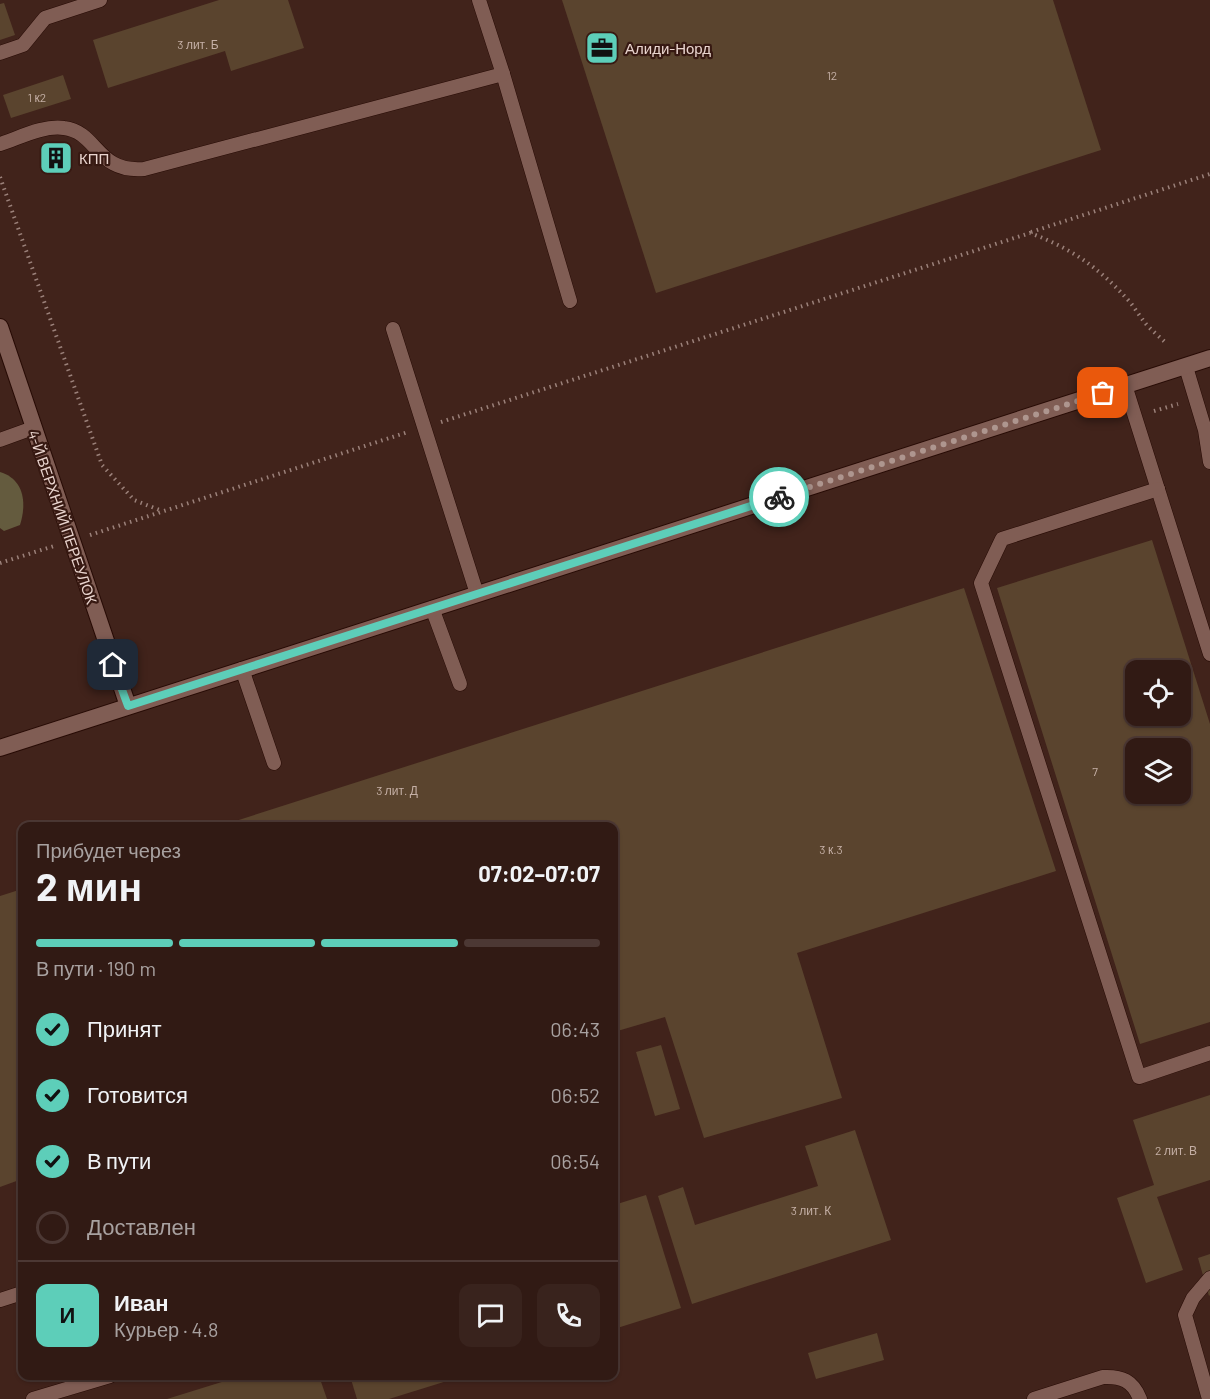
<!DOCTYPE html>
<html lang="ru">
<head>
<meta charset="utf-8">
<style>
	:root { --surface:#311a14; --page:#39231d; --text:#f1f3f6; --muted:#a8a1a0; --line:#4c3834; --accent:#5dceb9 }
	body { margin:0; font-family:Barlow,sans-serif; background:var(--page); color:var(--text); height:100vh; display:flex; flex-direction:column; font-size:22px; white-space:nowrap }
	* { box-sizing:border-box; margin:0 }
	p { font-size:20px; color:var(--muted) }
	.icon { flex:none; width:33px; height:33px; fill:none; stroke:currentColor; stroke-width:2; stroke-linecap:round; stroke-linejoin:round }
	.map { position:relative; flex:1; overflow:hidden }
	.panel { position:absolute; left:18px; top:822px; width:600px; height:558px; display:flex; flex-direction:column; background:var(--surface); border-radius:12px; box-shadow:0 2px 4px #0004,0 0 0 2px var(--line) }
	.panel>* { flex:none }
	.controls { position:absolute; left:1125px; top:660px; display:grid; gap:12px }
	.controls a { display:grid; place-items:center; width:66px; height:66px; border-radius:12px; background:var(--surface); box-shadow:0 2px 4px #0004,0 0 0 2px var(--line); font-size:30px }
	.pin { position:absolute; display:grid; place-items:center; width:51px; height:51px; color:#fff; margin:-26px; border-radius:12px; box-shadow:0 3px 9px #0006 }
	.courier { position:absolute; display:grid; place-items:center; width:60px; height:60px; margin:-30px; border:4px solid #5dceb9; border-radius:50%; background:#fff; color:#222; box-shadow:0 2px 8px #0007 }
	.summary em { font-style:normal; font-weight:700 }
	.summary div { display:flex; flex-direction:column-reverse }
	.summary { display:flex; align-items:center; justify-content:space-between; height:102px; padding:0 18px }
	h1 { font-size:39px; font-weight:700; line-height:45px }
	.bar { display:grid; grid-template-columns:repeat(4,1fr); gap:9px 6px; align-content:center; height:72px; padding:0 18px }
	.bar i { height:8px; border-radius:4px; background:var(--line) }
	.bar .on { background:var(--accent) }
	.bar p { grid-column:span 4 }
	.line { display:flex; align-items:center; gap:15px; padding:0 18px; border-top:2px solid var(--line) }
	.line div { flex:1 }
	.round { display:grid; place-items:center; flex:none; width:63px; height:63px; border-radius:12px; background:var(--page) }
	ol { padding:0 18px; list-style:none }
	li { display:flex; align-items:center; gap:18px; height:66px }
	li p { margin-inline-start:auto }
	li .icon { padding:6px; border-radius:50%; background:var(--accent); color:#111; stroke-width:4 }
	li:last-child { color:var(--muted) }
	li i { width:33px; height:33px; border:3px solid var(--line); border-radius:50% }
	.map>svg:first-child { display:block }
	.forest { fill:#645b3e }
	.building { fill:#5a442e; fill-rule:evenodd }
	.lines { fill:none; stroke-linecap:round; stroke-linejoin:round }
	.service-casing { stroke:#270b05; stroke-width:15 }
	.minor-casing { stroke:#270b05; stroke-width:18 }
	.tertiary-casing { stroke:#270b05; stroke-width:18 }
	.path { stroke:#9b817a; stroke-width:4; stroke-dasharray:1.5 4.5; stroke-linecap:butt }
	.service { stroke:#805d54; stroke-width:14 }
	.minor { stroke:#805d54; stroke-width:16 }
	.tertiary { stroke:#805d54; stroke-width:16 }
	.done { stroke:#ae968f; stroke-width:6; stroke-dasharray:0 10.8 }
	.route { stroke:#5dceb9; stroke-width:8 }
	.labels { text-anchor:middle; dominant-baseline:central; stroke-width:4.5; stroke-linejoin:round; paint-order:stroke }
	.number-label { font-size:12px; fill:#c5b0a6 }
	.poi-label { font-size:15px; fill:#e9d4ce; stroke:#371912; text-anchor:start }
	.street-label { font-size:15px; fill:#e9d4ce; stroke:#371912 }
</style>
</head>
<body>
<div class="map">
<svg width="1210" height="1399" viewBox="0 0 1210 1399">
	<rect width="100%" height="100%" fill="#41231b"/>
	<path class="forest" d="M0 472C24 479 27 503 20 525L4 531 0 528Z"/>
	<g class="building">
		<path d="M219 0H288L304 48 231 71 225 51 108 88 93 40Z"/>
		<path d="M562 0H1053L1101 150 656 293Z"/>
		<path d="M4 3 15 35 0 40V4Z"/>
		<path d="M63 75 71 99 11 118 3 95Z"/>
		<path d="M66 149 69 159 45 166 42 156Z"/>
		<path d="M1152 540 1210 724V1022L1140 1044 997 588ZM1136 670H1180V716H1136ZM1136 748H1180V794H1136Z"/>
		<path d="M964 588 1056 871 797 953 842 1098 704 1138 665 1017 614 1032V826H220Z"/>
		<path d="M22 889V1179L0 1187V896Z"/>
		<path d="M661 1045 680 1109 655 1116 636 1052Z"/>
		<path d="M1210 1095V1180L1157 1197 1183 1270 1146 1283 1117 1198 1154 1185 1133 1120Z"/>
		<path d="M855 1130 891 1240 692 1304 658 1196 683 1187 695 1225 818 1186 805 1146Z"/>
		<path d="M646 1195 681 1308 614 1329V1205Z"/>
		<path d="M1210 1254V1295L1209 1296 1198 1258Z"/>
		<path d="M877 1333 884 1360 816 1379 808 1353Z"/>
		<path d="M241 1376H319L327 1399H167Z"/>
		<path d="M350 1376H463L389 1399H357Z"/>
	</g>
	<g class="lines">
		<defs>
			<g id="service">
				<path d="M0 53 23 45 45 18 100 0"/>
				<path d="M503 74 570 301"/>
				<path d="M0 144C19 138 43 125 64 128 98 132 96 173 144 169L503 74 479 0"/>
				<path d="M393 329 477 594"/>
				<path d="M1186 367 1205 430 1210 462"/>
				<path d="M1125 385 1210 654"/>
				<path d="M0 440 33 428"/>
				<path d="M1158 489 1002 539 981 583 1139 1077 1210 1053"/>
				<path d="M432 608 460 684"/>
				<path d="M242 669 274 763"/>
				<path d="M0 1300 22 1293"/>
				<path d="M33 1399 110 1376"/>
				<path d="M1034 1399 1103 1377C1122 1376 1133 1381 1140 1399"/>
				<path d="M1209 1399 1185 1315 1193 1298 1210 1278"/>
			</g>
			<path id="minor" d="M0 327 128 706"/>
			<path id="tertiary" d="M0 748 1210 358"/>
		</defs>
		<use href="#service" class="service-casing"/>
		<use href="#minor" class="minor-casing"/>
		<use href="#tertiary" class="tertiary-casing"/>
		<g class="path">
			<path d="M0 177 102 465 134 500 162 511"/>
			<path d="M1031 232 1210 174"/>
			<path d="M1154 411 1178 404"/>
			<path d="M441 422 1030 233C1073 249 1099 268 1129 301 1135 308 1140 317 1146 324 1152 331 1160 337 1166 343"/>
			<path d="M90 535 408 432"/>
			<path d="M0 563 54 546"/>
		</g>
		<use href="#service" class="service"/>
		<use href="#minor" class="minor"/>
		<use href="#tertiary" class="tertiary"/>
	</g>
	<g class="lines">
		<path class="done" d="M779 497 1103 393"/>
		<path class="route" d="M113 665 128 706 779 497"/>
	</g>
	<defs>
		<symbol id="office-square" viewBox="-11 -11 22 22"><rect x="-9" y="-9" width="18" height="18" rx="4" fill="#5dceb9" stroke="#371912"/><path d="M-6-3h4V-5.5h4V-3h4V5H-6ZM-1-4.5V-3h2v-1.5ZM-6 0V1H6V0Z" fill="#111"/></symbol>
		<symbol id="building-square" viewBox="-11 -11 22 22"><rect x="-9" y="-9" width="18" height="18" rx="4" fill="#5dceb9" stroke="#371912"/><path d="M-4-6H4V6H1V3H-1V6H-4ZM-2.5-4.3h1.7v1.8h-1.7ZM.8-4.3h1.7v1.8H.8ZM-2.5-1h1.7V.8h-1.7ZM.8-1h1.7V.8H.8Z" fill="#111"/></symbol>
	</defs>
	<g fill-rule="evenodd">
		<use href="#office-square" x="583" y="29" width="38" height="38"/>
		<use href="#building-square" x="37" y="139" width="38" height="38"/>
	</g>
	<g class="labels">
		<g class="number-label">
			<text x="198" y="44">3 лит. Б</text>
			<text x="832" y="75">12</text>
			<text x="37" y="97">1 к2</text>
			<text x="1095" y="771">7</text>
			<text x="397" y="790">3 лит. Д</text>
			<text x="831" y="849">3 к.3</text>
			<text x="1176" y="1150">2 лит. В</text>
			<text x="811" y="1210">3 лит. К</text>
		</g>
		<g class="poi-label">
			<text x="625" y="48">Алиди-Норд</text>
			<text x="79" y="158">КПП</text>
		</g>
		<g class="street-label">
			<text transform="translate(63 517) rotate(71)">4-Й ВЕРХНИЙ ПЕРЕУЛОК</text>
		</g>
	</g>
</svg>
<div class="controls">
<a><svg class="icon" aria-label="locate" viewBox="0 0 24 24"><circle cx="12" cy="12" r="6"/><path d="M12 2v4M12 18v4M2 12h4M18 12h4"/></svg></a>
<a><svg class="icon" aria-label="layers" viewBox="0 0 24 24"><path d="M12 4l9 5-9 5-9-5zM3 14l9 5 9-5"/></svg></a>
</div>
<div class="pin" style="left:1103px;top:393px;background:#ea580c"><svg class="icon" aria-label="bag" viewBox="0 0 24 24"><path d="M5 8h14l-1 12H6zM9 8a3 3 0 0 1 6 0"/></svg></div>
<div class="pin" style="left:113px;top:665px;background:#1f2937"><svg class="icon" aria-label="home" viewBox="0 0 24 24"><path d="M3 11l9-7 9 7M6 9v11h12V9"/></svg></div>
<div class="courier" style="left:779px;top:497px"><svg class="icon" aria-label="bike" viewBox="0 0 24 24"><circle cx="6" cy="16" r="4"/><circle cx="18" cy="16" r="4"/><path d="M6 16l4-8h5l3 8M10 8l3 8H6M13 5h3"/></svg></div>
<section class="panel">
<div class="summary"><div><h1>2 мин</h1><p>Прибудет через</p></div><em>07:02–07:07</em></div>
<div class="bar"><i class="on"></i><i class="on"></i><i class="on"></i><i></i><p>В пути · 190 m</p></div>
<ol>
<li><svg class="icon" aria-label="check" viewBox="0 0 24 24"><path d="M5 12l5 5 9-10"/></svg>Принят<p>06:43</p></li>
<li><svg class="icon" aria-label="check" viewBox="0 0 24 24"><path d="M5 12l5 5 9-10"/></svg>Готовится<p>06:52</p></li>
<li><svg class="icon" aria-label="check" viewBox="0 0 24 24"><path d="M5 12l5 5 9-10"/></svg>В пути<p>06:54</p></li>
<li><i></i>Доставлен</li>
</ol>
<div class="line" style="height:108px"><b class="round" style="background:var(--accent);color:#111">И</b><div><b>Иван</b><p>Курьер · 4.8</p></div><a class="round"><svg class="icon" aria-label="chat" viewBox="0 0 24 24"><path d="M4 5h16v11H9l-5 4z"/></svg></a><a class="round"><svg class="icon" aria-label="phone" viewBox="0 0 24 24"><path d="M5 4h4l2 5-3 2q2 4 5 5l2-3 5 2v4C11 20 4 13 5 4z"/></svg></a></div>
</section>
</div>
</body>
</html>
